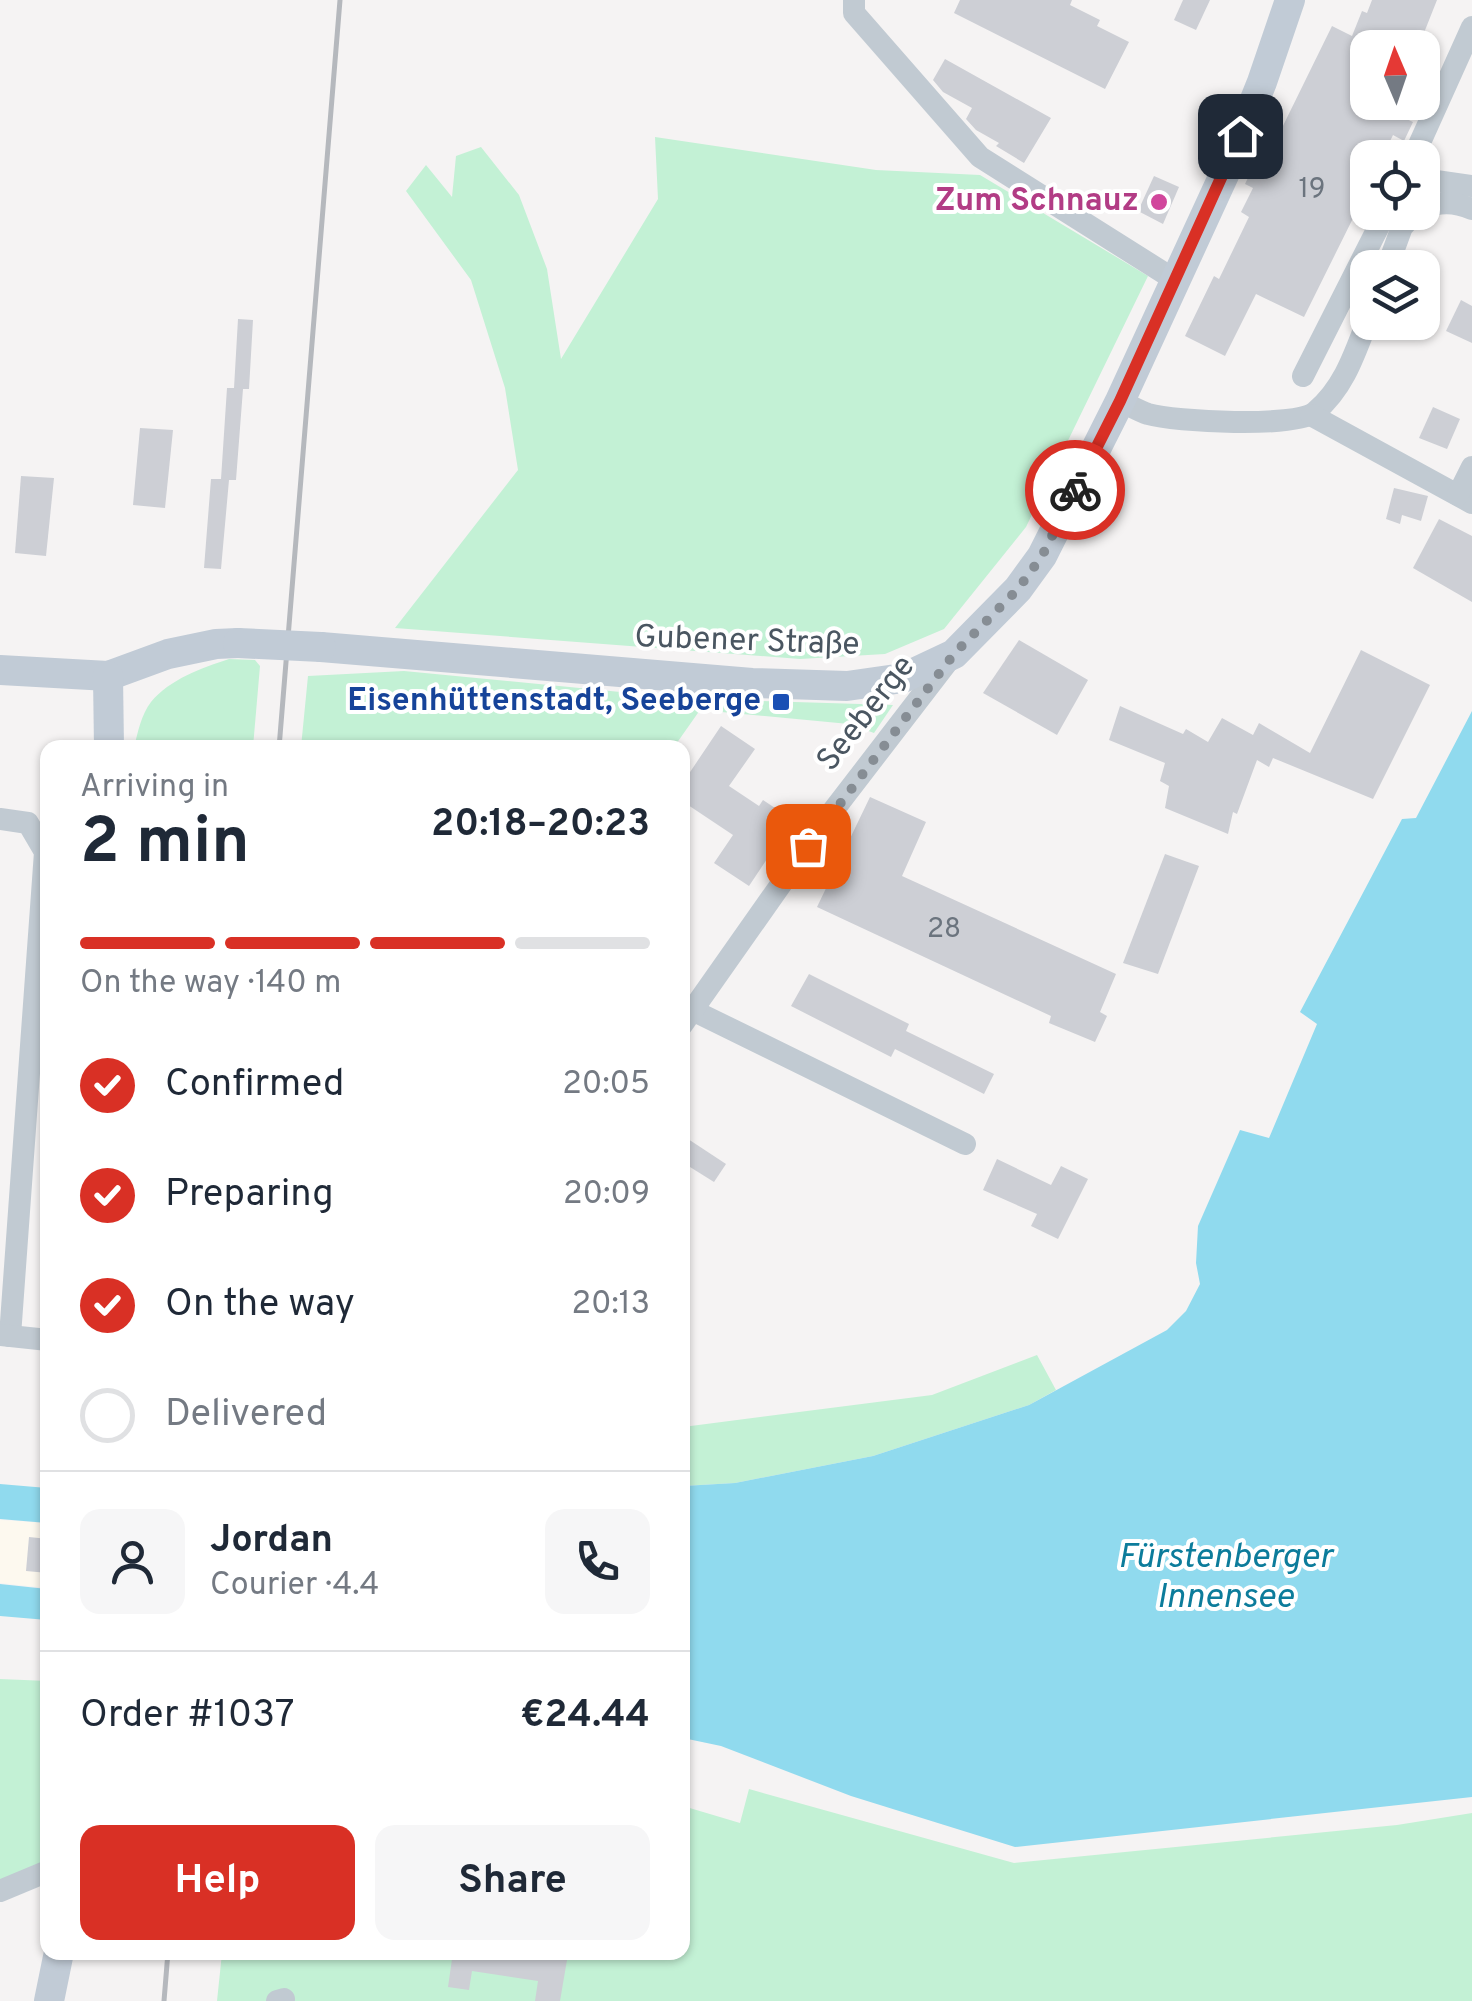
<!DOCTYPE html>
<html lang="en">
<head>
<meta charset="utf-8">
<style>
	:root { --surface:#fff; --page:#f6f6f7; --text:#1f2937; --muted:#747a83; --line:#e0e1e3; --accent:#d93025 }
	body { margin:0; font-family:Overpass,sans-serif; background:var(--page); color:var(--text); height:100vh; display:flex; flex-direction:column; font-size:38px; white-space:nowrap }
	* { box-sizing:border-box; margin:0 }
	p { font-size:32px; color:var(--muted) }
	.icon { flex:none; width:55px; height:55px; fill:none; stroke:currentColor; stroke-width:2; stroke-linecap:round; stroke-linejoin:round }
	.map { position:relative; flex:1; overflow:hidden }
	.panel { position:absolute; left:40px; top:740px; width:650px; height:1220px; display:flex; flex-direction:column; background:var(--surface); border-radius:20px; box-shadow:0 2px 8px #0004 }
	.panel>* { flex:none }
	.needle { width:65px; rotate:358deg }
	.fabs { position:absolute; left:1350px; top:30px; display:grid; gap:20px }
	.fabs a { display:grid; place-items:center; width:90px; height:90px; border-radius:20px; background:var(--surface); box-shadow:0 2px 8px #0004; font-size:50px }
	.pin { position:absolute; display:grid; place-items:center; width:85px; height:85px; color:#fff; margin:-42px; border-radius:20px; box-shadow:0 5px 15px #0006 }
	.courier { position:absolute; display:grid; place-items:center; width:100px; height:100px; margin:-50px; border:8px solid #d93025; border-radius:50%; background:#fff; color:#222; box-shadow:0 2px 12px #0007 }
	.overview em { font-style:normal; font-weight:700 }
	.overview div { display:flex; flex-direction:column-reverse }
	.overview { display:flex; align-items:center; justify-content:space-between; height:170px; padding:0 40px }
	h1 { font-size:65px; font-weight:700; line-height:75px }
	.bar { display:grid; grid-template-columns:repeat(4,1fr); gap:15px 10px; align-content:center; height:120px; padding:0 40px }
	.bar i { height:12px; border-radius:8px; background:var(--line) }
	.bar .current { background:var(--accent) }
	.bar p { grid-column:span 4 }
	.line { display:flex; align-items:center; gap:25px; padding:0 40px; border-top:2px solid var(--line) }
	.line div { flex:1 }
	.round { display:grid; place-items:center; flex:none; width:105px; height:105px; border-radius:20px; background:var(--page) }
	ol { padding:0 40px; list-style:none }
	li { display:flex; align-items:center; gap:30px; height:110px }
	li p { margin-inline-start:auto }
	li .icon { padding:10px; border-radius:50%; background:var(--accent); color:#fff; stroke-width:4 }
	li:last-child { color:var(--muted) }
	li i { width:55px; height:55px; border:5px solid var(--line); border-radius:50% }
	.primary-button { display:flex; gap:20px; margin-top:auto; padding:20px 40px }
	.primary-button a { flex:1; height:115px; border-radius:20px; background:var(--accent); color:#fff; font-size:40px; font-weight:700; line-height:115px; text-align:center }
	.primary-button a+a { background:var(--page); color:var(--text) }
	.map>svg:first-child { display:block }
	.commercial { fill:#fdf9ef }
	.green { fill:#c3f1d5 }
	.water { fill:#90daee }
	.building { fill:#cdcfd5 }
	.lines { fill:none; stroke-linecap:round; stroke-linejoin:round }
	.street { stroke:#c1cad2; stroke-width:22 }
	.secondary { stroke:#c1cbd6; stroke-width:30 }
	.rail { stroke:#b5b8bd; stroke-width:5 }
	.secondary-bridge { stroke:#c1cbd6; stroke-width:30 }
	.done { stroke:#868d94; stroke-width:10; stroke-dasharray:0 18 }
	.route { stroke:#d93025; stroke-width:12 }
	.hotel-dot { fill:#d1479c; stroke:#fff; stroke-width:4 }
	.transit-dot { fill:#1a4fb4; stroke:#fff; stroke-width:4 }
	.labels { text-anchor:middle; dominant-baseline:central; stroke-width:8; stroke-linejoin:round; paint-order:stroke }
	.number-label { font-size:28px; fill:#6b747e }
	.hotel-label { font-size:32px; font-weight:bold; fill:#b23c85; stroke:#fff; text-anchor:end }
	.street-label { font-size:32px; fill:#4a5661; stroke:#fff }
	.transit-label { font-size:32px; font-weight:bold; fill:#164399; stroke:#fff; text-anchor:end }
	.water-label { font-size:35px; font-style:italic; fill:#0c7c9b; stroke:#fff }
</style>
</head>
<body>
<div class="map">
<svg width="1472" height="2001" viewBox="0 0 1472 2001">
	<rect width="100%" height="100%" fill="#f5f3f3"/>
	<path class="commercial" d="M0 1520 47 1523V1588L0 1583Z"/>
	<g class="green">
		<path d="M655 137 876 170 980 175 1148 276 1026 527 944 629 885 654 800 659 395 628 518 470 505 388 471 280 406 191 426 165 452 197 456 156 481 147 519 195 547 269 561 359 658 199Z"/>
		<path d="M229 659 255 660 260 666 253 747H134C138 732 141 715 151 702 170 679 202 668 229 659Z"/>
		<path d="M404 671 692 699 893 705 874 733 849 724 700 710 674 747H301L308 676Z"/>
		<path d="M1037 1355 1056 1390 1029 1405 873 1456 735 1483 683 1486V1427L932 1395Z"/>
		<path d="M0 1679 48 1681 47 1866 0 1885Z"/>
		<path d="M749 1789 1014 1863 1397 1825 1472 1813V2001H217L222 1953 682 1952 683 1806 740 1823Z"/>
	</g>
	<g class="water">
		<path d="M1472 711V1797L1015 1847 851 1796 721 1746 683 1738V1486L735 1483 873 1456 1029 1405 1167 1330 1186 1311 1200 1284 1196 1263 1198 1226 1240 1130 1269 1138 1317 1024 1300 1012 1402 819 1416 818Z"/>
		<path d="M0 1484 47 1488V1523L0 1519Z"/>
		<path d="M0 1584 47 1589V1620L0 1616Z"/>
	</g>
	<g class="building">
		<path d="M960 0H1072L1070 5 1100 20 1097 26 1129 42 1105 89 954 13Z"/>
		<path d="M1183 0H1210L1196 30 1174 20Z"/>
		<path d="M1372 0H1437L1418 48H1368V102H1408L1402 117 1413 122 1404 141 1393 135 1382 158H1368V188L1304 317 1256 294 1225 356 1185 336 1214 276 1219 279 1249 217 1241 212 1253 188 1245 184 1269 134 1277 138 1332 26 1352 36 1362 11 1367 13Z"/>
		<path d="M945 59 1051 118 1024 163 996 146 999 143 976 130 966 119 972 108 943 92 933 80Z"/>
		<path d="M1154 176 1179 187 1163 224 1138 211Z"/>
		<path d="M1461 300 1472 306V343L1446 331Z"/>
		<path d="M238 319 253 320 249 389H238H243L236 480H229L221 569 204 568 211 479H223H221L227 388H234Z"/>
		<path d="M1433 407 1460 419 1447 449 1419 438Z"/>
		<path d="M140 428 173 430 165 508 133 505Z"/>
		<path d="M21 476 54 478 46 556 15 553Z"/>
		<path d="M1394 488 1428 496 1421 521 1402 515 1400 524 1386 519Z"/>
		<path d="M1439 519 1472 536V602L1413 568Z"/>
		<path d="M1019 640 1088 680 1057 735 983 693Z"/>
		<path d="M1361 650 1430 685 1373 799 1273 758 1269 767 1257 760 1237 814 1233 812 1228 834 1165 808 1169 786 1160 781 1165 763 1109 740 1120 706 1183 734 1186 729 1208 742 1222 718 1253 735 1259 723 1310 753Z"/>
		<path d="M721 726 755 749 729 786 759 806 763 800 793 820 749 886 714 863 733 835 682 801V784Z"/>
		<path d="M870 797 926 822 902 876 1116 974 1100 1012 1107 1016 1095 1042 1049 1023 1051 1016 817 907Z"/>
		<path d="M1165 854 1199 866 1158 974 1123 963Z"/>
		<path d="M809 974 909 1024 906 1031 994 1074 984 1094 895 1049 891 1057 791 1006Z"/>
		<path d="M682 1135 726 1164 714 1182 682 1162Z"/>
		<path d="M997 1159 1051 1185 1061 1166 1088 1179 1058 1239 1031 1226 1037 1214 983 1190Z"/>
		<path d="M29 1537 48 1539V1573L26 1571Z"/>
		<path d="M453 1952H522L567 1960 560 2001H535L538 1981 472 1971 469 1990 448 1987Z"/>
	</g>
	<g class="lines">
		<g class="street">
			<path d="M854 0V13L980 157 1175 280"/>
			<path d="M1413 158 1472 27"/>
			<path d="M1422 179 1472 186"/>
			<path d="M1422 209C1440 201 1454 202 1472 209"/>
			<path d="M1387 268 1402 227 1416 212"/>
			<path d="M1303 376 1386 212"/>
			<path d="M1120 401C1129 405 1139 411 1148 414 1175 422 1295 428 1315 412 1344 388 1355 353 1368 319"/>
			<path d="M1311 415 1472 503"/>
			<path d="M1458 495 1472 467"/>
			<path d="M0 819 28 823 45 852 10 1336"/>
			<path d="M692 1010 965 1144"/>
			<path d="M682 1025 829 816 952 656"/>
			<path d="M0 1335 48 1340"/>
			<path d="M0 1891 48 1871"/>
			<path d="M277 2001 284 1999"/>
		</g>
		<g class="secondary">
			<path d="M321 647 752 683 847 686 903 678 954 654 1018 589 1042 556 1120 401 1229 164 1262 82 1290 0"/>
			<path d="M0 670 108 676 168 654 216 644 238 643"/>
			<path d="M108 676 109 748"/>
			<path d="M49 2001 59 1952"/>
		</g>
		<g class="rail">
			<path d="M279 748 340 0"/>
			<path d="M164 2001 168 1952"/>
		</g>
		<path class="secondary-bridge" d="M238 643 321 647"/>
	</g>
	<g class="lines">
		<path class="done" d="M808 846 954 654 1018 589 1042 556 1075 490"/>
		<path class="route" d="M1075 490 1120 401 1240 136"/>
	</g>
	<circle class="hotel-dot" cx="1159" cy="202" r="10"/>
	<rect class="transit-dot" x="771" y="692" width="20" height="20" rx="5"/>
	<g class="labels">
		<g class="number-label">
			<text x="1312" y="190">19</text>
			<text x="944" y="930">28</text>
		</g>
		<g class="hotel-label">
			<text x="1139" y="202">Zum Schnauz</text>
		</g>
		<g class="street-label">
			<text transform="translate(747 642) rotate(2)">Gubener Straße</text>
			<text transform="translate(867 714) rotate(-52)">Seeberge</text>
		</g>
		<g class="transit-label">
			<text x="761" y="702">Eisenhüttenstadt, Seeberge</text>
		</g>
		<g class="water-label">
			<text x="1225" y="1558">Fürstenberger<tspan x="1225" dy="40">Innensee</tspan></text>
		</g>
	</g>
</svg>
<div class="fabs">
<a><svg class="needle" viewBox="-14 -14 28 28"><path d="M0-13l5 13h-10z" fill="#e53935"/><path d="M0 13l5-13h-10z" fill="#747a83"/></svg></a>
<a><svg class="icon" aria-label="locate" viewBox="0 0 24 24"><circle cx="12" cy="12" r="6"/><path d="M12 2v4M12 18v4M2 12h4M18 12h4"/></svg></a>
<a><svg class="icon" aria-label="layers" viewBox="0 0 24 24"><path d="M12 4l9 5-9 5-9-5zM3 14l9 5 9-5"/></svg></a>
</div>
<div class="pin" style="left:808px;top:846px;background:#ea580c"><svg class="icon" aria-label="bag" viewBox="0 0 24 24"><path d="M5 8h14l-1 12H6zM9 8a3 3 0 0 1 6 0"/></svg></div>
<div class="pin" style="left:1240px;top:136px;background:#1f2937"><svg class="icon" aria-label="home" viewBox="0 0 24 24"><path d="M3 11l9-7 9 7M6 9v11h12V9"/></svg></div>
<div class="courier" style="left:1075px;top:490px"><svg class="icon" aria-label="bike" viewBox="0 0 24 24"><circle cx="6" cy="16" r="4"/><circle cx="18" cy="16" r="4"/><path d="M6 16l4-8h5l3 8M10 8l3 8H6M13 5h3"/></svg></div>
<section class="panel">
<div class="overview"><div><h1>2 min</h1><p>Arriving in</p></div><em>20:18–20:23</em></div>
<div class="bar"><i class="current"></i><i class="current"></i><i class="current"></i><i></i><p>On the way · 140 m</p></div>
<ol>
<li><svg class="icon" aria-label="check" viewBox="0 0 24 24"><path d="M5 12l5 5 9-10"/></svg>Confirmed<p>20:05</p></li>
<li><svg class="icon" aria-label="check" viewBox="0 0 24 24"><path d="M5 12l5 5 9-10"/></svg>Preparing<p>20:09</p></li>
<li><svg class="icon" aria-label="check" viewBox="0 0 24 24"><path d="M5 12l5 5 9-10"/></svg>On the way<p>20:13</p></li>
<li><i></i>Delivered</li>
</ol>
<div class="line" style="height:180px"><a class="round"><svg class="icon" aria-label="person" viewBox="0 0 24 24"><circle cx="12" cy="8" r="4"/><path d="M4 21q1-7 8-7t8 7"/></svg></a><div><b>Jordan</b><p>Courier · 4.4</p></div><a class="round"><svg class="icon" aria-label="phone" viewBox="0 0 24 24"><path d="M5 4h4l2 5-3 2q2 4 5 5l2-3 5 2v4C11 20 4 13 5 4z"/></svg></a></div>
<div class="line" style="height:130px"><div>Order #1037</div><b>€24.44</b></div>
<div class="primary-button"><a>Help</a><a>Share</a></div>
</section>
</div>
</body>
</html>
